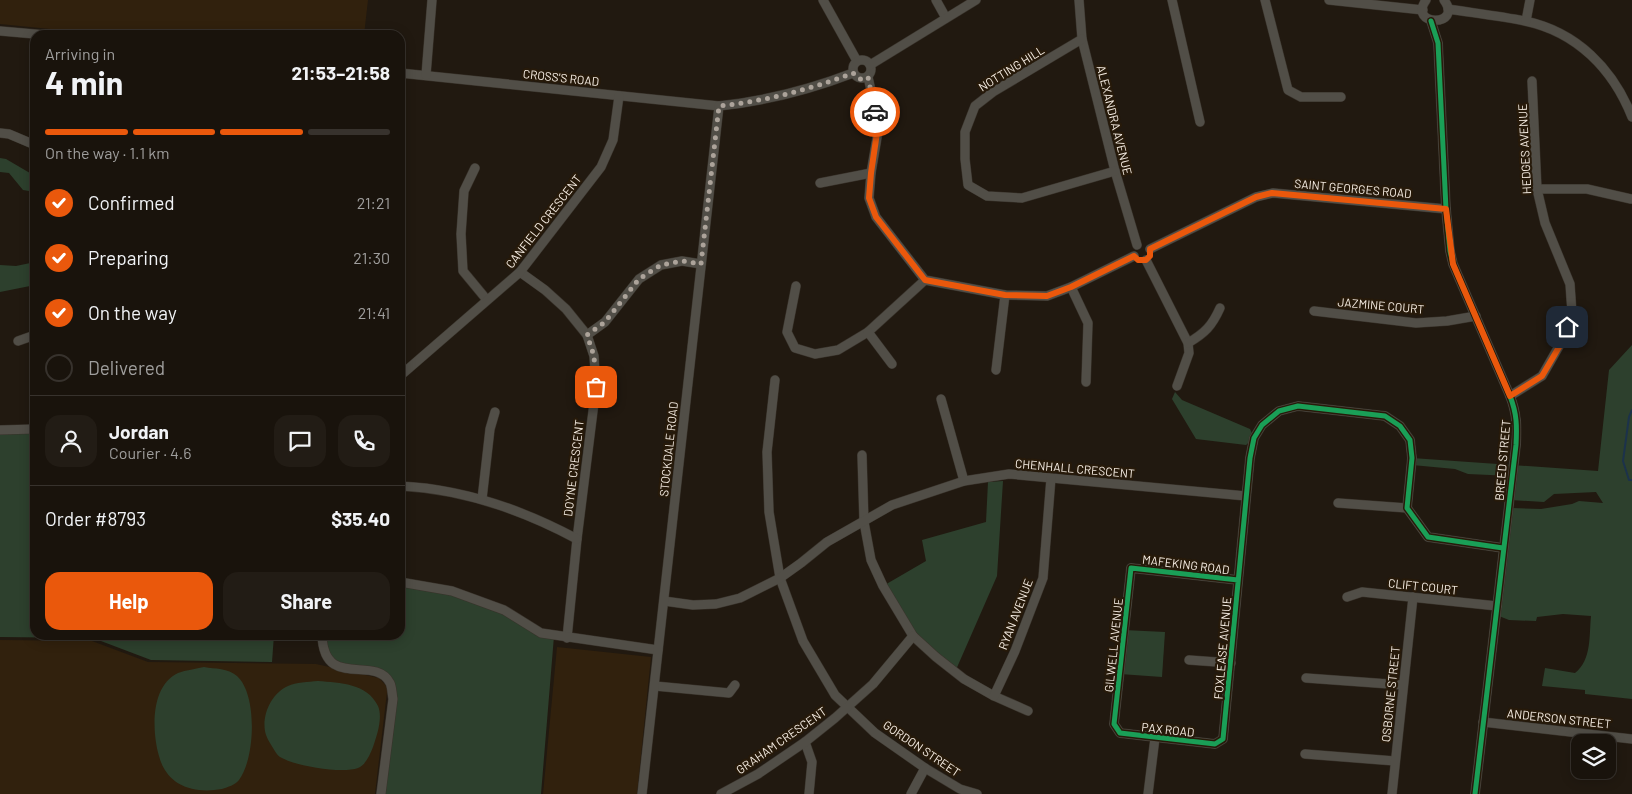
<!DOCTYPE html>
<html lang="en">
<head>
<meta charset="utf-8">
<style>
	:root { --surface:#19130c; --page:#221c15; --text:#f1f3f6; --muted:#9f9e9d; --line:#37322d; --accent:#ea580c }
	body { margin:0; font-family:Barlow,sans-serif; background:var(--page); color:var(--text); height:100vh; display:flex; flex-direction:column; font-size:19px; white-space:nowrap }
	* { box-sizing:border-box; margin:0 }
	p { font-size:16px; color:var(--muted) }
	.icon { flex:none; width:28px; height:28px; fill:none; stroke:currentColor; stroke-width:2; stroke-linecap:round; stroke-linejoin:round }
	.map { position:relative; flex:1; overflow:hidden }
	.sheet { position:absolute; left:30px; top:30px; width:375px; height:610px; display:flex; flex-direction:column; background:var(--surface); border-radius:15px; box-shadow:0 2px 12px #0003,0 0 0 1px var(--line) }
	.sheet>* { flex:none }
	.fabs { position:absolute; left:1571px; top:734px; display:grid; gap:10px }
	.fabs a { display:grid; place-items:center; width:45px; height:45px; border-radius:10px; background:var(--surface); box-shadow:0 2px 12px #0003,0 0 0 1px var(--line); font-size:25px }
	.pin { position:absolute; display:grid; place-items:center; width:42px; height:42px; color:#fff; margin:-21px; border-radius:10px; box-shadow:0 2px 8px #0006 }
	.courier { position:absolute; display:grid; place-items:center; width:50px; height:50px; margin:-25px; border:4px solid #ea580c; border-radius:50%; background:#fff; color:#222; box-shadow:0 1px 6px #0007 }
	.overview em { font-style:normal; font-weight:700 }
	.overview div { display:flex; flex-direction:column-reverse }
	.overview { display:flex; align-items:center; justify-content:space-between; height:85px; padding:0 15px }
	h1 { font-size:32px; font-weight:700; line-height:38px }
	.bar { display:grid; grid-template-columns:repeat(4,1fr); gap:8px 5px; align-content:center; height:60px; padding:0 15px }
	.bar i { height:6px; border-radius:4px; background:var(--line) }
	.bar .current { background:var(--accent) }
	.bar p { grid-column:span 4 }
	.line { display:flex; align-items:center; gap:12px; padding:0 15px; border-top:1px solid var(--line) }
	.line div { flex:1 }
	.round { display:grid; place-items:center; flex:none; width:52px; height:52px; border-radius:15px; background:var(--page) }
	ol { padding:0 15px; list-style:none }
	li { display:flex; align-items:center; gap:15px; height:55px }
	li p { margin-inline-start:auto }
	li .icon { padding:5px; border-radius:50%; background:var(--accent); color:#fff; stroke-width:4 }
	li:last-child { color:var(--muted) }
	li i { width:28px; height:28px; border:2px solid var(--line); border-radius:50% }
	.action { display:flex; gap:10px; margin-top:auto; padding:10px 15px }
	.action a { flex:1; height:58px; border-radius:15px; background:var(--accent); color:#fff; font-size:20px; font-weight:700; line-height:58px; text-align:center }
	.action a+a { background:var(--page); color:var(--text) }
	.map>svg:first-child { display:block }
	.built { fill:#31210d }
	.green { fill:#2d402d }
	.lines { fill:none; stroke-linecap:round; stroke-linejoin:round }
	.stream { stroke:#1c324b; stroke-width:2 }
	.minor-casing { stroke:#39332b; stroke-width:10 }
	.minor { stroke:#514e47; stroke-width:9 }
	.cycleway-casing { stroke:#271a0a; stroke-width:8 }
	.cycleway { stroke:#1a9f57; stroke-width:5 }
	.done { stroke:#aca39a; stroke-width:5; stroke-dasharray:0 9 }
	.route { stroke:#ea580c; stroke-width:6 }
	.labels { text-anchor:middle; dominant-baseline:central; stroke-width:4.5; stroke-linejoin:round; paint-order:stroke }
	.street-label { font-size:12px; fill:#f7eee4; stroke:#271a0a }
</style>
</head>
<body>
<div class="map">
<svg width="1632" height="794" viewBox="0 0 1632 794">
	<rect width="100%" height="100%" fill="#211910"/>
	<g class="built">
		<path d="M0 0H368L364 35H110L0 24Z"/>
		<path d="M0 640 92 641 148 662 316 664 379 678 387 687V692L375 794H0Z"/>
		<path d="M557 647 651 657 637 794H543Z"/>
	</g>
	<g class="green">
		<path d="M0 158 6 159 35 176V192L23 190 9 173 0 172Z"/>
		<path d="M35 262V285L0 292V265L16 266Z"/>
		<path d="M1632 345V699L1585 694V690L1542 686 1545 668 1575 673C1592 660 1589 635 1591 616L1563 614 1537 617 1536 621 1509 620 1499 616 1512 508 1541 509 1572 504 1579 501 1603 503 1596 492 1554 494 1544 502 1511 500 1512 476 1468 474 1455 469 1412 465V458L1598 471 1609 370Z"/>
		<path d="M1175 392 1182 400 1250 429 1254 438 1246 445 1196 439 1172 399Z"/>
		<path d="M35 429V635H274L272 662 151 660 93 638 0 637V430Z"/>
		<path d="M1003 481 997 576 955 672 913 636 883 586 926 561 922 540 986 522 988 482Z"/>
		<path d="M400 582 452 591 554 636 541 794H381L393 699 382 674 335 666 322 635H400Z"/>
		<path d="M1124 630 1165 632 1162 677 1120 674Z"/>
		<path d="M204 667C215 669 228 668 237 676 258 695 255 759 239 780 235 785 228 787 222 789 193 794 167 786 159 756 152 732 150 686 178 673 186 670 196 669 204 667Z"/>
		<path d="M318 681C340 683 367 683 378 706 383 718 377 735 373 747 370 754 366 765 358 768 342 774 295 766 280 757 277 755 275 751 273 748 270 743 266 737 265 731 262 714 272 693 288 686 296 682 308 682 318 681Z"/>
	</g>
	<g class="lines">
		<path class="stream" d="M1632 410 1629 417 1623 461 1629 480H1632"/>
		<defs>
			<g id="minor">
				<path d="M823 0 857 61"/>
				<path d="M936 0 946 18"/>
				<path d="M1079 0 1082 39 1115 171 1137 245"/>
				<path d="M1172 0 1200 122"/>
				<path d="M1265 0 1288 90 1301 97H1341"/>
				<path d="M1329 0 1423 10"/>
				<path d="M1426 0C1407 27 1464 27 1444 0"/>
				<path d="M1448 9C1474 13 1500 16 1525 21 1577 32 1613 69 1632 117"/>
				<path d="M1431 21 1438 43 1446 209 1450 251 1453 264 1510 396C1517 414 1517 426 1516 445L1475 794"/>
				<path d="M1526 21 1530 0"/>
				<path d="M0 31 46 35"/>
				<path d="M1082 39 993 92 975 106 965 132V159L968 185 987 196 1022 198 1115 171"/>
				<circle cx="862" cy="69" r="9"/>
				<path d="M870 65 976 0"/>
				<path d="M400 73 719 106C765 101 809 90 853 73"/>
				<path d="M426 75 432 0"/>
				<path d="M868 77 879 126 871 173 869 198 876 217 925 280 1005 295 1047 296 1071 287 1134 256"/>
				<path d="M0 133 9 134 35 145"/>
				<path d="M475 168 464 191 461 234 463 271 487 300"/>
				<path d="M820 183 871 173"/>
				<path d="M1537 189H1587L1631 199"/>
				<path d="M1150 249 1256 197 1273 193 1446 209"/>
				<path d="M1146 260 1188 343 1189 353 1177 386"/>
				<path d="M520 272 545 290 566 309 587 335 594 356 596 387 577 539 567 638"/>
				<path d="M796 286 787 332 795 348 815 354 838 350 868 332 925 280"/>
				<path d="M1071 287 1088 323 1086 382"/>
				<path d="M1314 311 1416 323 1447 321 1476 316"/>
				<path d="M868 332 892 364"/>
				<path d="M587 335 605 322 639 279 661 265 682 261 701 264"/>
				<path d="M18 341 35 335"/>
				<path d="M1188 343C1205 333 1212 326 1220 308"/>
				<path d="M996 370 1005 295"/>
				<path d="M400 376 520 272 601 167 613 140 619 96"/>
				<path d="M775 380 767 452 769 512 780 578 803 641 835 695 875 733 925 768 960 789 977 794"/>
				<path d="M1510 396 1542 376 1562 341 1572 313 1570 284 1545 223 1537 189 1532 81"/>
				<path d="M941 399 964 481"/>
				<path d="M0 430 35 429"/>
				<path d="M862 455 864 522 871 560 883 586 913 636 936 657 964 679 994 696 1028 711"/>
				<path d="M400 486C463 489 521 509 577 539"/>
				<path d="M482 499 490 429 495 412"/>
				<path d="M1338 503 1407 508"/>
				<path d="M1238 580 1131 568 1114 724 1120 733 1215 744 1223 739 1250 458 1254 438 1262 425 1279 411 1298 406 1385 416 1400 426 1410 440 1412 458 1407 508 1428 537 1503 548"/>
				<path d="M400 582 452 591 504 610 541 633 658 650"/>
				<path d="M1347 597 1362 592 1497 606"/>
				<path d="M664 601 693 605 716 604 740 598 780 578 801 563 827 542 892 505 964 481 1009 474 1246 496"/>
				<path d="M322 635C324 691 375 654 390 683 392 687 392 694 393 699L381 794"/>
				<path d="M1189 660 1231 663"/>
				<path d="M1306 678 1403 685"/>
				<path d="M655 686 729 693 735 685"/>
				<path d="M994 696 1015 651 1043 578 1051 478"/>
				<path d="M1483 722 1632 739"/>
				<path d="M805 742 812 762 809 794"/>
				<path d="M1305 754 1395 761"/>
				<path d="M642 794 719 106"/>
				<path d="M721 794 758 774 805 742 835 718 873 684 913 636"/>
				<path d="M911 794 925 768"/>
				<path d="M1148 794 1155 738"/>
				<path d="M1392 794 1413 597"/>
			</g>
		</defs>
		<use href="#minor" class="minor-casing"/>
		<use href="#minor" class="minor"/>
		<defs>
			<g id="cycleway">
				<path d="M1431 21 1438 43 1446 209 1450 251 1453 264 1510 396C1517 414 1517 426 1516 445L1475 794"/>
				<path d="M1238 580 1131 568 1114 724 1120 733 1215 744 1223 739 1250 458 1254 438 1262 425 1279 411 1298 406 1385 416 1400 426 1410 440 1412 458 1407 508 1428 537 1503 548"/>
			</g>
		</defs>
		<use href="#cycleway" class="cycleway-casing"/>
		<use href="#cycleway" class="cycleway"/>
	</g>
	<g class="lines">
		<path class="done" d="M596 387 594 356 587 335 605 322 639 279 661 265 682 261 701 264 719 106C765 101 809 90 853 73L860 79 868 77 875 112"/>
		<path class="route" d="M875 112 878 126 871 173 869 198 876 217 925 280 1005 295 1047 296 1071 287 1134 256 1138 260H1146L1150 256V249L1256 197 1272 193 1446 209 1453 264 1510 396 1542 376 1562 342 1567 327"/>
	</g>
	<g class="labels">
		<g class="street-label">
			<text transform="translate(1011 68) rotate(-32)">NOTTING HILL</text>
			<text transform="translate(561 77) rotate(6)">CROSS'S ROAD</text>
			<text transform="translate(1115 120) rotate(76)">ALEXANDRA AVENUE</text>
			<text transform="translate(1524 149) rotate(-93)">HEDGES AVENUE</text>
			<text transform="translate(1353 188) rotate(5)">SAINT GEORGES ROAD</text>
			<text transform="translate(543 221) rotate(-52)">CANFIELD CRESCENT</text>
			<text transform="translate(1381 305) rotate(5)">JAZMINE COURT</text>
			<text transform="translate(668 449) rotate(-84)">STOCKDALE ROAD</text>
			<text transform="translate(1502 460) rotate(-85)">BREED STREET</text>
			<text transform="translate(573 468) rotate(-83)">DOYNE CRESCENT</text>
			<text transform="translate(1075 468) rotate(5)">CHENHALL CRESCENT</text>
			<text transform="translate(1186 564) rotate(7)">MAFEKING ROAD</text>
			<text transform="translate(1423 586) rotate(6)">CLIFT COURT</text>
			<text transform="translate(1015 614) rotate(-69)">RYAN AVENUE</text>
			<text transform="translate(1113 645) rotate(-84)">GILWELL AVENUE</text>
			<text transform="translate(1222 648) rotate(-85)">FOXLEASE AVENUE</text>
			<text transform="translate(1390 694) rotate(-84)">OSBORNE STREET</text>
			<text transform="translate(1559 718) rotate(6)">ANDERSON STREET</text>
			<text transform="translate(1168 729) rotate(6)">PAX ROAD</text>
			<text transform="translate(781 740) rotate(-35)">GRAHAM CRESCENT</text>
			<text transform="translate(922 748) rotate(34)">GORDON STREET</text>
		</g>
	</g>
</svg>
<div class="fabs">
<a><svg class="icon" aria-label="layers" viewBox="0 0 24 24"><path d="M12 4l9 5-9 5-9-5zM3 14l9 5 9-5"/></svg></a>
</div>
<div class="pin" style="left:596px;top:387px;background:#ea580c"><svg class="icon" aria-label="bag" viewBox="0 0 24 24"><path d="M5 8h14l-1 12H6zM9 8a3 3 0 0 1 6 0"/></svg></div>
<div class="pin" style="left:1567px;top:327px;background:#1f2937"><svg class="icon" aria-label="home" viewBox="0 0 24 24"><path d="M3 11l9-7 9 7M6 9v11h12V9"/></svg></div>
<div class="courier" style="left:875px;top:112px"><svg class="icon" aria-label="car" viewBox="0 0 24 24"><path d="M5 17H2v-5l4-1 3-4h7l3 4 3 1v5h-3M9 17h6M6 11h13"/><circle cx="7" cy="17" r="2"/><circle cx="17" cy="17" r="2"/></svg></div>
<section class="sheet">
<div class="overview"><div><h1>4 min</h1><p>Arriving in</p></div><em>21:53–21:58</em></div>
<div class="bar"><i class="current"></i><i class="current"></i><i class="current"></i><i></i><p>On the way · 1.1 km</p></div>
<ol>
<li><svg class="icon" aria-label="check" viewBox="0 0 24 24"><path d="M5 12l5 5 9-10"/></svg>Confirmed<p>21:21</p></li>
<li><svg class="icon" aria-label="check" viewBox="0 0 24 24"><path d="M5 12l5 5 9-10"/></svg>Preparing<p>21:30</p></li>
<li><svg class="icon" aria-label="check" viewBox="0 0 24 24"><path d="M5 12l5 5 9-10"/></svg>On the way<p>21:41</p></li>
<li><i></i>Delivered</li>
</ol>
<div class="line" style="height:90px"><a class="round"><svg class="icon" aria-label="person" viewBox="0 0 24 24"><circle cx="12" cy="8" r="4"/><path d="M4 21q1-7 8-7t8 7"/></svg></a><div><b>Jordan</b><p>Courier · 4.6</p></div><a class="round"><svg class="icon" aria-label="chat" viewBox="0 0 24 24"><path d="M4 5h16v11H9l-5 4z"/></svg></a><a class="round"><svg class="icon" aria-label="phone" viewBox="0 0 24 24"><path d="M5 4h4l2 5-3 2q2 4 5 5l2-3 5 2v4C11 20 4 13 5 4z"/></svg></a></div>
<div class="line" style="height:65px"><div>Order #8793</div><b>$35.40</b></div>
<div class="action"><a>Help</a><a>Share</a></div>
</section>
</div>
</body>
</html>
